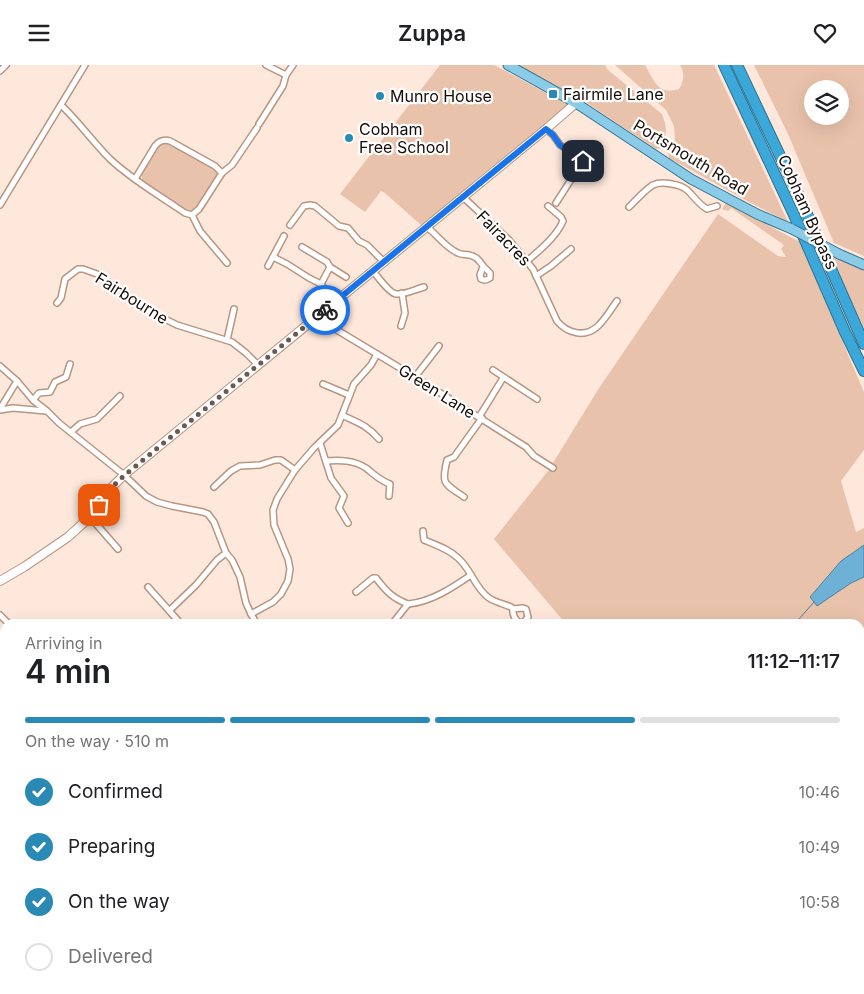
<!DOCTYPE html>
<html lang="en">
<head>
<meta charset="utf-8">
<style>
	:root { --surface:#fff; --page:#f6f6f6; --text:#202124; --muted:#757577; --line:#e0e0e0; --accent:#298ab5 }
	body { margin:0; font-family:Inter,sans-serif; background:var(--page); color:var(--text); height:100vh; display:flex; flex-direction:column; font-size:19px; white-space:nowrap }
	* { box-sizing:border-box; margin:0 }
	p { font-size:16px; color:var(--muted) }
	.icon { flex:none; width:28px; height:28px; fill:none; stroke:currentColor; stroke-width:2; stroke-linecap:round; stroke-linejoin:round }
	.map { position:relative; flex:1; overflow:hidden }
	.panel { position:absolute; left:0px; top:554px; width:865px; height:376px; display:flex; flex-direction:column; background:var(--surface); border-radius:15px 15px 0 0; box-shadow:0 5px 20px #0002 }
	.panel>* { flex:none }
	.tools { position:absolute; left:804px; top:15px; display:grid; gap:10px }
	.tools a { display:grid; place-items:center; width:45px; height:45px; border-radius:50%; background:var(--surface); box-shadow:0 5px 20px #0002; font-size:25px }
	.pin { position:absolute; display:grid; place-items:center; width:42px; height:42px; color:#fff; margin:-21px; border-radius:10px; box-shadow:0 2px 8px #0006 }
	.courier { position:absolute; display:grid; place-items:center; width:50px; height:50px; margin:-25px; border:4px solid #1a73e8; border-radius:50%; background:#fff; color:#222; box-shadow:0 1px 6px #0007 }
	.headline em { font-style:normal; font-weight:600 }
	.headline div { display:flex; flex-direction:column-reverse }
	.headline { display:flex; align-items:center; justify-content:space-between; height:85px; padding:0 25px }
	h1 { font-size:32px; font-weight:600; line-height:38px }
	.bar { display:grid; grid-template-columns:repeat(4,1fr); gap:8px 5px; align-content:center; height:60px; padding:0 25px }
	.bar i { height:6px; border-radius:4px; background:var(--line) }
	.bar .active { background:var(--accent) }
	.bar p { grid-column:span 4 }
	ol { padding:0 25px; list-style:none }
	li { display:flex; align-items:center; gap:15px; height:55px }
	li p { margin-inline-start:auto }
	li .icon { padding:5px; border-radius:50%; background:var(--accent); color:#fff; stroke-width:4 }
	li:last-child { color:var(--muted) }
	li i { width:28px; height:28px; border:2px solid var(--line); border-radius:50% }
	header { display:flex; justify-content:space-between; align-items:center; height:65px; padding:0 25px; background:var(--surface); font-size:22px; font-weight:600 }
	.map>svg:first-child { display:block }
	.green { fill:#e9c2ab; fill-rule:evenodd }
	.water { fill:#6db2d6; stroke:#538098 }
	.lines { fill:none; stroke-linecap:round; stroke-linejoin:round }
	.stream { stroke:#538098; stroke-width:1 }
	.street-casing { stroke:#b79682; stroke-width:8 }
	.secondary-casing { stroke:#b79682; stroke-width:10 }
	.primary-casing { stroke:#2f718f; stroke-width:11 }
	.highway-casing { stroke:#2f718f; stroke-width:12 }
	.street { stroke:#fff; stroke-width:5 }
	.secondary { stroke:#fff; stroke-width:8 }
	.primary { stroke:#8acbe8; stroke-width:9 }
	.highway { stroke:#3ca8d9; stroke-width:10 }
	.primary-bridge-casing { stroke:#2f718f; stroke-width:11; stroke-linecap:butt }
	.primary-bridge { stroke:#8acbe8; stroke-width:9 }
	.done { stroke:#685951; stroke-width:5; stroke-dasharray:0 9 }
	.route { stroke:#1a73e8; stroke-width:6 }
	.poi-dot { fill:#298ab5; stroke:#fff; stroke-width:2 }
	.labels { text-anchor:middle; dominant-baseline:central; stroke-width:4.5; stroke-linejoin:round; paint-order:stroke }
	.poi-label { font-size:16px; fill:#170c06; stroke:#fff; text-anchor:start }
	.street-label { font-size:16px; fill:#170c06; stroke:#fff }
</style>
</head>
<body>
<header><svg class="icon" aria-label="menu" viewBox="0 0 24 24"><path d="M4 6h16M4 12h16M4 18h16"/></svg>Zuppa<svg class="icon" aria-label="heart" viewBox="0 0 24 24"><path d="M12 20l-8-8c-3-5 5-10 8-4 3-6 11-1 8 4z"/></svg></header>
<div class="map">
<svg width="864" height="929" viewBox="0 0 864 929">
	<rect width="100%" height="100%" fill="#fee8dc"/>
	<g class="green">
		<path d="M440 0H494L569 40 478 113 422 161 385 128 381 126 365 147 340 129Z"/>
		<path d="M518 0H605L608 5 662 49C667 62 668 70 661 83L656 84 581 34 518 1Z"/>
		<path d="M615 0H645C654 15 658 31 679 24 684 16 685 8 680 0H714L788 157 749 137 669 93 668 88 671 84 675 75 674 61 666 45Z"/>
		<path d="M754 0H864V191L834 178 788 69ZM812 24H840V51H812Z"/>
		<path d="M165 77 169 78 215 104 218 111 197 143C193 145 192 146 189 145 178 144 155 126 145 119L142 115 141 108 159 79Z"/>
		<path d="M726 138 800 177 864 327V385L841 416 856 467 864 463V697H860V559H566L494 474 548 406 599 323 718 149 778 191 786 192 781 184 784 180 731 143 728 146 722 144Z"/>
		<path d="M831 190 864 203V263Z"/>
		<path d="M510 925H606L609 927V929H511Z"/>
		<path d="M638 925H687V929H642Z"/>
	</g>
	<path class="water" d="M864 480V512L851 518 817 541 810 532 841 496Z"/>
	<g class="lines">
		<path class="stream" d="M797 559 799 554 814 537"/>
		<defs>
			<g id="street">
				<path d="M266 0 286 10 293 0"/>
				<path d="M0 6 6 0"/>
				<path d="M61 40C79 57 93 77 110 94 130 113 154 127 176 142L185 148 192 150 200 166 227 198"/>
				<path d="M259 59 283 21 286 10"/>
				<path d="M546 64 553 70 560 80 594 102"/>
				<path d="M135 114 155 81C159 76 163 74 170 76L215 101 222 108 232 100 257 63"/>
				<path d="M463 132 509 175 533 204 557 256C567 268 584 273 597 262 605 255 611 244 617 236"/>
				<path d="M556 138 583 96"/>
				<path d="M0 140 85 0"/>
				<path d="M629 142C635 136 646 124 653 120 661 116 680 119 687 125 694 131 698 139 707 144L717 141"/>
				<path d="M192 150 199 144 222 108"/>
				<path d="M290 160 304 141 310 140 315 141 339 161 348 163 359 176 367 180 384 197"/>
				<path d="M427 162C437 170 446 183 458 188 462 190 465 189 469 190 477 191 480 197 484 202 486 204 488 206 490 208V213C487 215 485 216 481 214L480 210 483 202"/>
				<path d="M302 182 327 197 330 202"/>
				<path d="M273 192 287 199 309 213 321 219 334 238"/>
				<path d="M527 196C539 186 557 171 563 156L561 152 548 141"/>
				<path d="M268 201 284 171"/>
				<path d="M373 206C378 212 389 228 396 229 405 230 416 224 424 222"/>
				<path d="M536 211 551 201 571 184"/>
				<path d="M321 219 330 202 346 212"/>
				<path d="M57 238 61 233 65 214 78 204H83L97 209 144 243 159 251 177 260 232 277 246 288 258 300"/>
				<path d="M318 251 327 259 415 312 526 382 534 391 553 403"/>
				<path d="M401 261 405 248 402 228"/>
				<path d="M227 275 234 244"/>
				<path d="M0 301 17 316 33 335 47 346 59 358 124 410 146 431 157 437 172 441 203 447 208 449 214 457 226 488 232 495 240 512 246 538 251 549 257 559"/>
				<path d="M493 305 537 334"/>
				<path d="M415 312 439 281"/>
				<path d="M323 319 349 330"/>
				<path d="M33 335 39 328 50 327 55 317 66 312 70 299"/>
				<path d="M0 344 17 316"/>
				<path d="M0 345 13 343 46 346"/>
				<path d="M342 350C358 358 367 360 379 374"/>
				<path d="M479 352 503 313"/>
				<path d="M71 367 80 359 97 354 120 331"/>
				<path d="M320 378 331 413 344 431 339 443 348 458"/>
				<path d="M326 396C340 395 354 395 366 403 375 410 379 415 390 419L389 431"/>
				<path d="M214 422 231 406 240 401 260 400 275 395H281L295 405"/>
				<path d="M464 432C444 418 441 420 447 395L454 392 482 353"/>
				<path d="M90 452 118 484"/>
				<path d="M423 466 424 475C436 480 449 484 458 493 471 504 475 523 489 533 495 537 504 539 511 542L513 544 523 543 526 544 528 552 524 557 519 558C515 554 512 550 513 544"/>
				<path d="M148 522 181 559"/>
				<path d="M356 527 373 513H376C386 526 392 533 408 539"/>
				<path d="M170 545 196 520 217 495 226 488"/>
				<path d="M251 549 273 537 281 529 288 516 290 504 288 494 274 460 273 445 277 434 295 405 314 383 338 360 354 319 371 300 377 289"/>
				<path d="M0 550 9 559"/>
				<path d="M392 559 408 539C431 537 452 523 471 510"/>
				<path d="M0 679 5 683"/>
				<path d="M860 728 864 726"/>
				<path d="M860 752 864 762"/>
				<path d="M860 792 864 785"/>
				<path d="M860 802 864 809"/>
				<path d="M0 821 5 825"/>
				<path d="M80 925 82 929"/>
				<path d="M393 925 397 929"/>
				<path d="M770 925 771 929"/>
				<path d="M298 928V929"/>
				<path d="M177 929 181 925"/>
				<path d="M240 929 245 925"/>
				<path d="M323 929 325 925"/>
				<path d="M728 929 733 925"/>
			</g>
			<path id="secondary" d="M0 516 24 502 68 472 90 452 113 421 124 410 546 64 576 38"/>
			<g id="primary">
				<path d="M508 0 576 38 691 114 757 149 792 164"/>
				<path d="M839 189 864 200"/>
			</g>
			<g id="highway">
				<path d="M724 0 794 150 845 267 864 306"/>
				<path d="M737 0 799 131 864 279"/>
			</g>
		</defs>
		<use href="#street" class="street-casing"/>
		<use href="#secondary" class="secondary-casing"/>
		<use href="#primary" class="primary-casing"/>
		<use href="#highway" class="highway-casing"/>
		<use href="#street" class="street"/>
		<use href="#secondary" class="secondary"/>
		<use href="#primary" class="primary"/>
		<use href="#highway" class="highway"/>
		<defs>
			<path id="primary-bridge" d="M792 164 839 189"/>
		</defs>
		<use href="#primary-bridge" class="primary-bridge-casing"/>
		<use href="#primary-bridge" class="primary-bridge"/>
	</g>
	<g class="lines">
		<path class="done" d="M99 440 113 421 126 409 325 245"/>
		<path class="route" d="M325 245 546 64 553 70 560 80 583 96"/>
	</g>
	<g class="poi-dot">
		<rect x="548" y="24" width="10" height="10" rx="2.5"/>
		<circle cx="380" cy="31" r="5"/>
		<circle cx="349" cy="73" r="5"/>
	</g>
	<g class="labels">
		<g class="poi-label">
			<text x="563" y="29">Fairmile Lane</text>
			<text x="390" y="31">Munro House</text>
			<text x="359" y="64">Cobham<tspan x="359" dy="18">Free School</tspan></text>
		</g>
		<g class="street-label">
			<text transform="translate(691 92) rotate(31)">Portsmouth Road</text>
			<text transform="translate(808 147) rotate(66)">Cobham Bypass</text>
			<text transform="translate(504 173) rotate(46)">Fairacres</text>
			<text transform="translate(132 233) rotate(32)">Fairbourne</text>
			<text transform="translate(437 326) rotate(32)">Green Lane</text>
		</g>
	</g>
</svg>
<div class="tools">
<a><svg class="icon" aria-label="layers" viewBox="0 0 24 24"><path d="M12 4l9 5-9 5-9-5zM3 14l9 5 9-5"/></svg></a>
</div>
<div class="pin" style="left:99px;top:440px;background:#ea580c"><svg class="icon" aria-label="bag" viewBox="0 0 24 24"><path d="M5 8h14l-1 12H6zM9 8a3 3 0 0 1 6 0"/></svg></div>
<div class="pin" style="left:583px;top:96px;background:#1f2937"><svg class="icon" aria-label="home" viewBox="0 0 24 24"><path d="M3 11l9-7 9 7M6 9v11h12V9"/></svg></div>
<div class="courier" style="left:325px;top:245px"><svg class="icon" aria-label="bike" viewBox="0 0 24 24"><circle cx="6" cy="16" r="4"/><circle cx="18" cy="16" r="4"/><path d="M6 16l4-8h5l3 8M10 8l3 8H6M13 5h3"/></svg></div>
<section class="panel">
<div class="headline"><div><h1>4 min</h1><p>Arriving in</p></div><em>11:12–11:17</em></div>
<div class="bar"><i class="active"></i><i class="active"></i><i class="active"></i><i></i><p>On the way · 510 m</p></div>
<ol>
<li><svg class="icon" aria-label="check" viewBox="0 0 24 24"><path d="M5 12l5 5 9-10"/></svg>Confirmed<p>10:46</p></li>
<li><svg class="icon" aria-label="check" viewBox="0 0 24 24"><path d="M5 12l5 5 9-10"/></svg>Preparing<p>10:49</p></li>
<li><svg class="icon" aria-label="check" viewBox="0 0 24 24"><path d="M5 12l5 5 9-10"/></svg>On the way<p>10:58</p></li>
<li><i></i>Delivered</li>
</ol>
</section>
</div>
</body>
</html>
